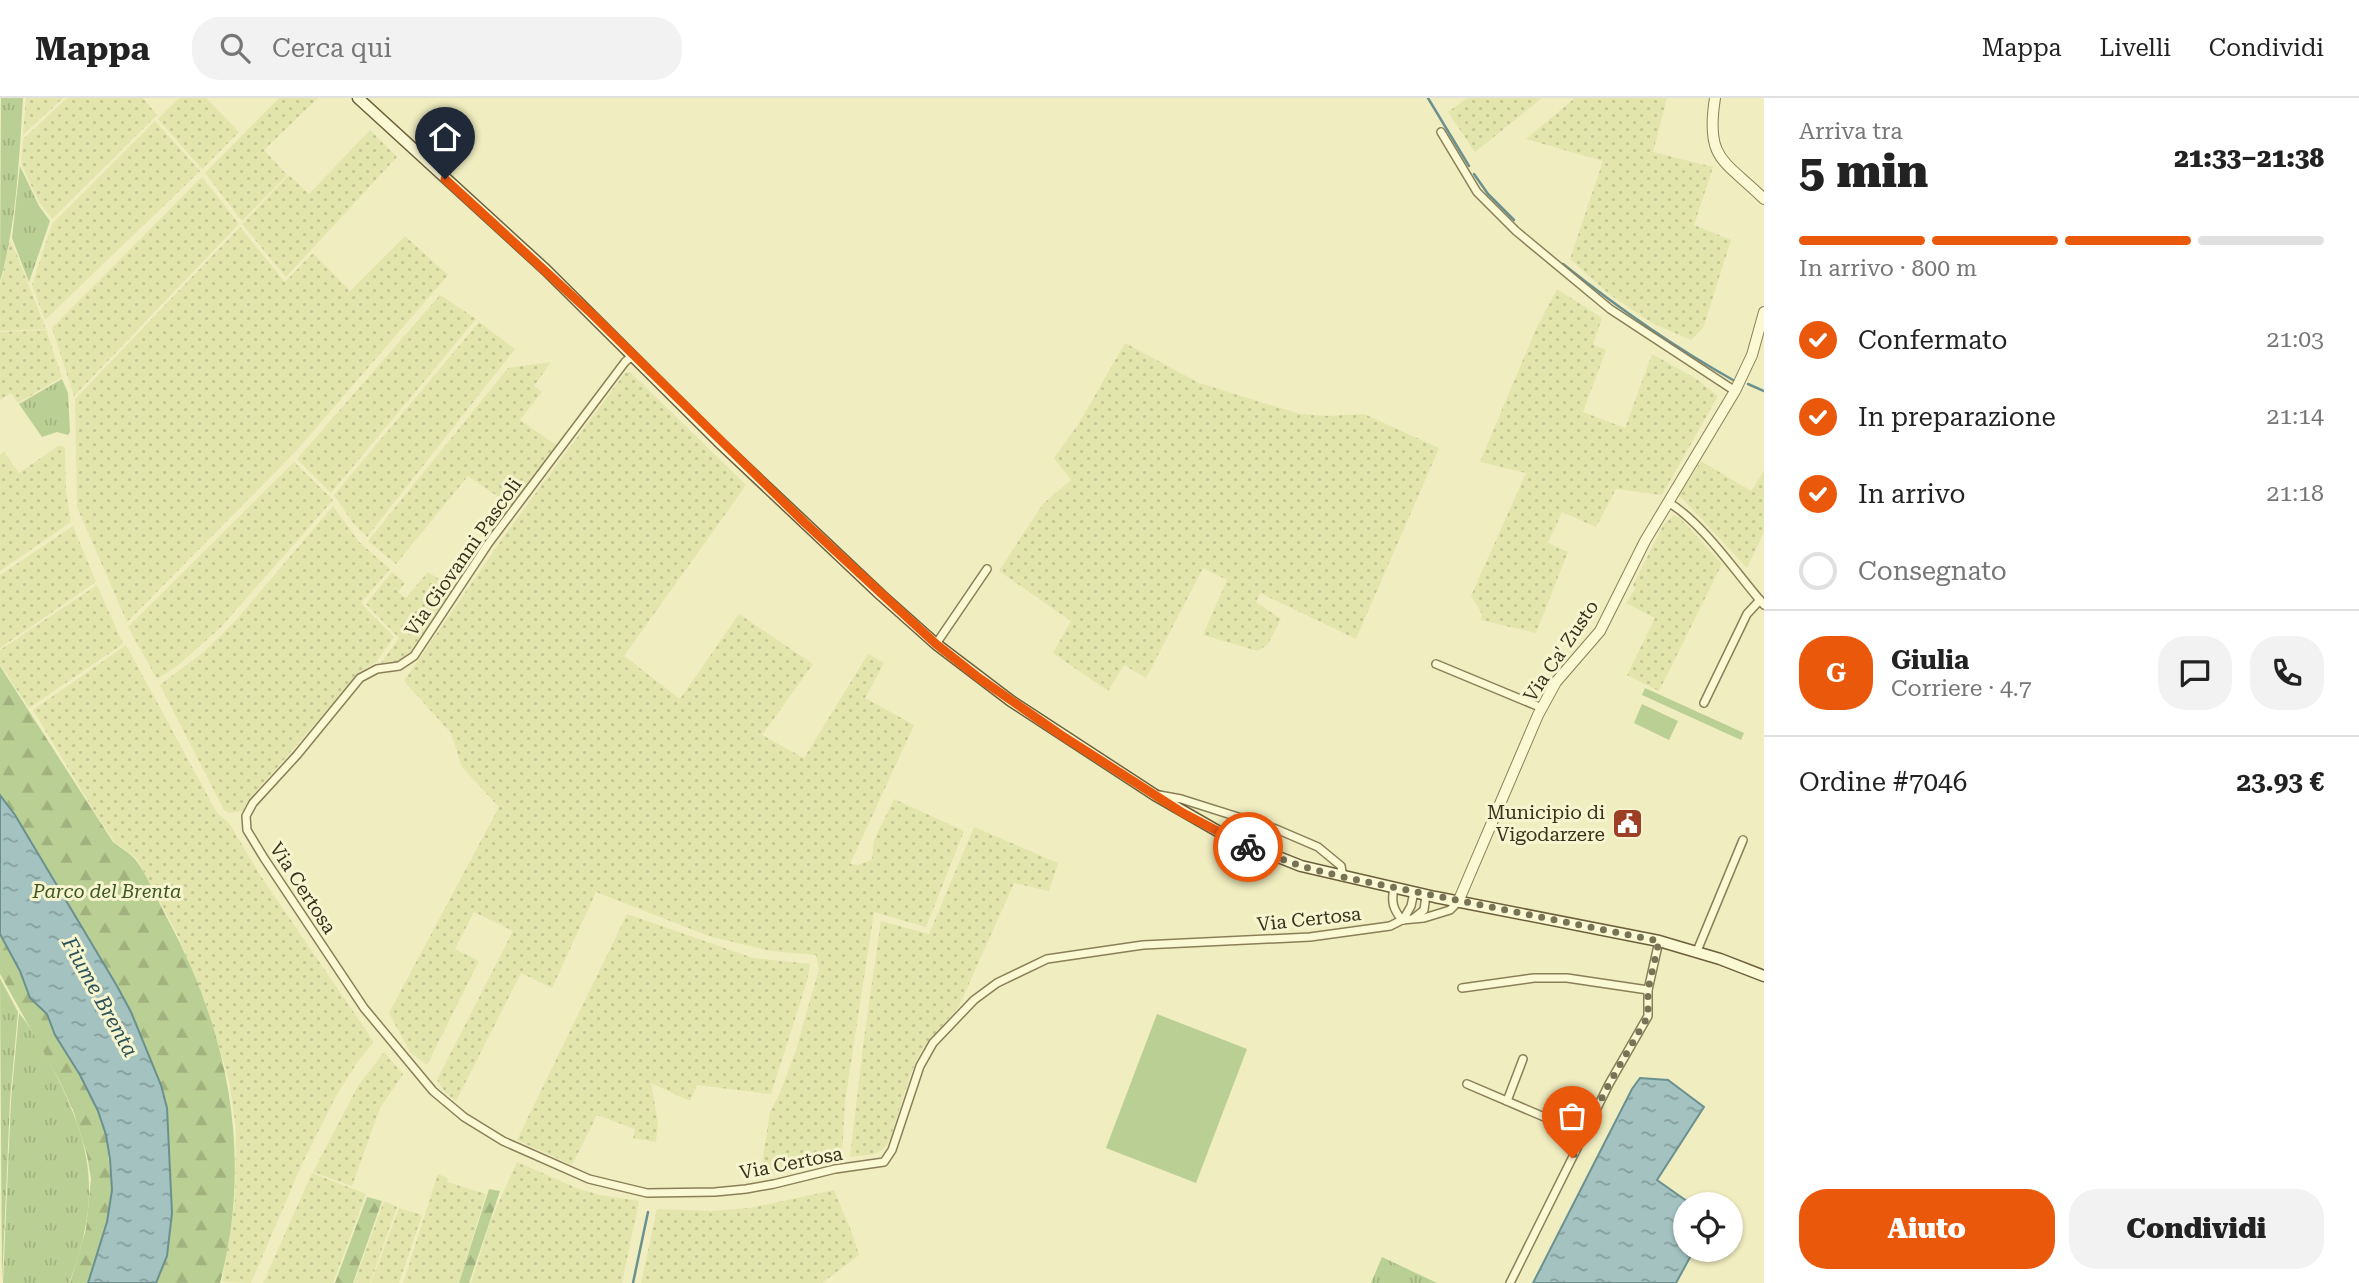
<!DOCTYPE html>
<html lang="it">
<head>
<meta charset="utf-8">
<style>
	:root { --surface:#fff; --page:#f2f2f2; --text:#222; --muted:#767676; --line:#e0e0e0; --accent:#ea580c }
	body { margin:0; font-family:"Roboto Serif",serif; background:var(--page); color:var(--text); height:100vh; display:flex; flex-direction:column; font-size:26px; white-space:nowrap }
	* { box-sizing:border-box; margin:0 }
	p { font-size:23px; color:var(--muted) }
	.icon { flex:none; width:38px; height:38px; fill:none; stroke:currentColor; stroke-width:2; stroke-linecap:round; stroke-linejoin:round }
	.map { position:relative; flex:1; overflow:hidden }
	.side { display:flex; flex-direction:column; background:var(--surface); width:595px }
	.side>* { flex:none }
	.controls { position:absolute; left:1673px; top:1094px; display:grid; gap:14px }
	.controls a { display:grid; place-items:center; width:70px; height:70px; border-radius:50%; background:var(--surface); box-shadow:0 2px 5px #0004; font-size:35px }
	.pin { position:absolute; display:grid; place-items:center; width:60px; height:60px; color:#fff; margin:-72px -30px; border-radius:50% 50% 50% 0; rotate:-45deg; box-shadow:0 0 7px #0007 }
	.pin .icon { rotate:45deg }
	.courier { position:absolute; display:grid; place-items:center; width:70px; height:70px; margin:-35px; border:5px solid #ea580c; border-radius:50%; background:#fff; color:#222; box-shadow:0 2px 9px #0007 }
	.summary em { font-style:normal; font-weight:800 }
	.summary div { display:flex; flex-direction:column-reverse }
	.summary { display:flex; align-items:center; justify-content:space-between; height:119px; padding:0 35px }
	h1 { font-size:46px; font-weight:800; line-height:52px }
	.bar { display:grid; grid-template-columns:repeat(4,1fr); gap:10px 7px; align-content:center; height:84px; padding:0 35px }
	.bar i { height:9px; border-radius:5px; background:var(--line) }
	.bar .on { background:var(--accent) }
	.bar p { grid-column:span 4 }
	.line { display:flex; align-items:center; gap:18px; padding:0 35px; border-top:2px solid var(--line) }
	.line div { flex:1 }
	.round { display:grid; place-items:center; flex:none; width:74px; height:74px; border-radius:28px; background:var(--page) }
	ol { padding:0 35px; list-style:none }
	li { display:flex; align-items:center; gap:21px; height:77px }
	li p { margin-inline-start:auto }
	li .icon { padding:7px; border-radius:50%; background:var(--accent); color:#fff; stroke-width:4 }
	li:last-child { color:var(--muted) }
	li i { width:38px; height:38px; border:4px solid var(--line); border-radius:50% }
	.cta { display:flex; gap:14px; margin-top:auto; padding:14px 35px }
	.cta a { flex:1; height:80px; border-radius:28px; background:var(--accent); color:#fff; font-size:28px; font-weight:800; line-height:80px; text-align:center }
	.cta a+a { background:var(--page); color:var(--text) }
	header { display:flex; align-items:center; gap:42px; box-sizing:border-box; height:98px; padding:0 35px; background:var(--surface); border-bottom:2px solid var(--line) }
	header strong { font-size:33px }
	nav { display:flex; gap:38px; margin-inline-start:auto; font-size:24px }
	.search { width:490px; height:63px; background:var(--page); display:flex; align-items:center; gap:18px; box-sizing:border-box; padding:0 24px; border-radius:28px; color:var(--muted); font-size:26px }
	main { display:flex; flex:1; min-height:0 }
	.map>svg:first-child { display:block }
	.farmland { fill:url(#farmland-dots) }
	.grass { fill:url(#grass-tufts) }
	.forest { fill:url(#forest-firs) }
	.garden { fill:#bacf94 }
	.water { fill:url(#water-ripples); stroke:#6a9190; stroke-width:2 }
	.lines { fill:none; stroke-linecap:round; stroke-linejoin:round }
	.stream { stroke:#6a9190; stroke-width:2.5 }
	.minor-casing { stroke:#8a7f57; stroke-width:10 }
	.tertiary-casing { stroke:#8a7f57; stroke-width:12 }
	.secondary-casing { stroke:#6c5f3a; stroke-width:13 }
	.minor { stroke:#fbf8d4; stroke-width:7 }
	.tertiary { stroke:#fbf8d4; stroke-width:10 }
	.secondary { stroke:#fbf8d4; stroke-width:10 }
	.done { stroke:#797355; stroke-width:7; stroke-dasharray:0 12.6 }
	.route { stroke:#ea580c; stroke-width:9 }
	.labels { text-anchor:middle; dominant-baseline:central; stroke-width:6; stroke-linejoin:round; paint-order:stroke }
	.street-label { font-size:19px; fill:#39311c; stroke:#f7f5d0 }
	.poi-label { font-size:19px; fill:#39311c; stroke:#f7f5d0; text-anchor:end }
	.park-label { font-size:19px; font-style:italic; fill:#3d5722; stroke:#f7f5d0 }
	.water-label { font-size:21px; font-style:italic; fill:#2b525a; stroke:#f7f5d0 }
</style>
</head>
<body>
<header>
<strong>Mappa</strong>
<div class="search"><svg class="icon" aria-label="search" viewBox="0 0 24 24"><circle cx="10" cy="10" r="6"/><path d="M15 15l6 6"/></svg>Cerca qui</div>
<nav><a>Mappa</a><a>Livelli</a><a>Condividi</a></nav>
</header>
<main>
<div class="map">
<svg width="1764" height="1185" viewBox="0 0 1764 1185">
	<defs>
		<pattern id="farmland-dots" width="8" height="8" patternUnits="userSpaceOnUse" patternTransform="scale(1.75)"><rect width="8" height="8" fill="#e2e6ad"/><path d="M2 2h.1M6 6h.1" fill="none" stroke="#c3c694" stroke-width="1.8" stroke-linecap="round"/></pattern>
		<pattern id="grass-tufts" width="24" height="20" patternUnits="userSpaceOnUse" patternTransform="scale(1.75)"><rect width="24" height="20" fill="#bacf94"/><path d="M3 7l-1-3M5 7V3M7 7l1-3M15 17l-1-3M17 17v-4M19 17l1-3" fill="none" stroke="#a1b27f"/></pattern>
		<pattern id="forest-firs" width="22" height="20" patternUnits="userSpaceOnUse" patternTransform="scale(1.75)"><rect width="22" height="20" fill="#bacf94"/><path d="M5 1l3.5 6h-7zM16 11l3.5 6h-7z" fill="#a1b27f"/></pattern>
		<pattern id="water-ripples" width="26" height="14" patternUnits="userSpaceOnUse" patternTransform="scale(1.75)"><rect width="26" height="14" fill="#a3c2c0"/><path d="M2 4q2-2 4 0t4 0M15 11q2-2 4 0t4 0" fill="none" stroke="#869e9b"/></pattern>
	</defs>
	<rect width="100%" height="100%" fill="#f0edc0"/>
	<g class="farmland">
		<path d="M26 0H63L23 37Z"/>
		<path d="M67 0H143L157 17 52 121 39 104 21 66 23 41Z"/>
		<path d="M179 0H206L239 34 202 71 158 21Z"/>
		<path d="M279 0H318L264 52 287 77 242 123 205 75Z"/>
		<path d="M1467 0H1542L1475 54 1448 14Z"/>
		<path d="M1575 0H1667L1653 54 1713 69 1694 127 1731 142 1703 230 1691 242 1652 225 1609 196 1570 161 1603 63 1526 41Z"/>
		<path d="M155 23 200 73 45 222 32 187 52 126Z"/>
		<path d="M370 32 397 59 286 179 242 126 289 77 309 96Z"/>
		<path d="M202 79 239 126 74 298 52 230Z"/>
		<path d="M240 129 285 184 313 155 350 193 405 138 448 177 297 352 127 524 77 409 75 301Z"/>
		<path d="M10 143 16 155 46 231 0 233V187Z"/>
		<path d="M1557 191 1602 220 1593 246 1606 252 1583 314 1625 330 1652 256 1698 282 1718 298 1662 397 1616 391 1596 429 1562 414 1548 445 1568 454 1536 535 1481 522 1482 516 1471 498 1526 375 1480 364 1536 231Z"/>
		<path d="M440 197 476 221 331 395 297 361Z"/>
		<path d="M479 224 515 251 367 439 353 425 334 397Z"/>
		<path d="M46 232 62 279 18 305 11 295 0 302V234Z"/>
		<path d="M1125 245 1199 285 1300 316 1328 318 1364 316 1439 350 1356 541 1260 495 1256 504 1281 521 1268 546 1258 553 1203 537 1227 482 1203 470 1146 580 1124 567 1108 593 1053 555 1071 523 999 473 1043 406 1071 382 1054 360 1078 327Z"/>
		<path d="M551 264 534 288 542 294 520 322 556 347 512 408 468 378 396 466 368 443 508 270Z"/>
		<path d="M630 274 746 387 624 558 680 601 739 516 813 566 762 637 804 660 868 556 884 565 865 600 914 627 850 766 859 767 872 761 874 742 894 701 964 733 926 829 874 814 845 1004 842 1059 809 1065 760 1079 770 1014 780 995 796 952 819 871 816 857 770 853 709 838 596 794 552 890 521 875 456 1003 445 994 437 982 513 833 474 814 455 851 479 863 427 967 410 954 389 915 499 709 462 669 451 635 404 583 507 434 625 275Z"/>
		<path d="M58 348H63L65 351 66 393 71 424 0 473V357L4 354 19 375Z"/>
		<path d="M1701 363 1751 393 1764 373V434L1747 470 1679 397Z"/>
		<path d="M294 364 333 402 220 530 177 568 157 581 128 529Z"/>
		<path d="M333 408 359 444 390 471 361 505 394 539 376 564 361 573 253 697 243 713 229 715 224 712 160 587 205 553 237 521Z"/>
		<path d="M1674 417 1680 420 1722 466 1659 593 1627 577 1655 520 1626 505 1635 491 1633 487 1664 426Z"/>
		<path d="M73 428 96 484 0 550V477Z"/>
		<path d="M392 474 405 485 398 494 406 500 428 474 454 491 410 554 397 564 381 565 399 540 366 506Z"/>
		<path d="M97 487 123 546 29 610 0 566V552Z"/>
		<path d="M126 547 217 715 229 725 260 777 374 944 358 963 336 998 302 1066 251 1185 222 1184 235 1102 236 1030 229 983 205 903 178 838 137 761 114 743 99 721 33 612Z"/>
		<path d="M974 729 1058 765 1049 793 1014 785 959 908 921 953 910 977 891 1038 886 1048 879 1054 869 1057 850 1059 864 940 881 823 929 836Z"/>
		<path d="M627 816 753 860 810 866 807 883 771 996 697 987 690 1003 651 985 658 1025 656 1044 633 1040 635 1031 597 1017 572 1067 517 1042Z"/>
		<path d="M384 954 403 976 380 1010 352 1088 313 1074 358 988Z"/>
		<path d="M517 1064 579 1091 600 1097 639 1103 622 1185H471L490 1124Z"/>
		<path d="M312 1075 366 1096 333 1185H263Z"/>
		<path d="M438 1076 448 1080 447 1084 486 1096 459 1185H403Z"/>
		<path d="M834 1092 852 1135 859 1157 822 1185H641L657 1111 710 1113 750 1110Z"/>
		<path d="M384 1103 397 1109 370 1185H354Z"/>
		<path d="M399 1110 422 1117 399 1185H371Z"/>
	</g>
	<g class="grass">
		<path d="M1 0H23C19 60 17 125 0 183Z"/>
		<path d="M20 68 39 108 50 123 29 184 12 140Z"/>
		<path d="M62 281 68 295 70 334 68 337 57 334 42 339 19 306Z"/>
		<path d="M0 880 18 914 10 1003 2 1185Z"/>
		<path d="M19 915C34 933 44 954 55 975 95 1054 100 1102 69 1185H3L11 1003Z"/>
		<path d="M1382 1159 1437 1185H1371Z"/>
	</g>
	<g class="forest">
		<path d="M0 568 113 744C120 749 128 754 134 760 145 772 159 805 167 820 229 934 253 1059 220 1185H156L167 1158 161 987 117 888 15 717 0 697Z"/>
		<path d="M0 836 20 873 30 900 47 916 55 937 80 977 98 1013 106 1037 112 1092 107 1124 88 1185H70L86 1131 91 1081 87 1057 73 1012 59 982 0 876Z"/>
		<path d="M489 1091 500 1093 469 1185H459Z"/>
		<path d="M367 1099 382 1103 353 1185H335Z"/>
	</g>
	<g class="garden">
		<path d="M1645 590 1744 635 1741 642 1642 597Z"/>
		<path d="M1642 606 1678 623 1669 642 1634 625Z"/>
		<path d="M1157 916 1247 951 1196 1085 1106 1050Z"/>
	</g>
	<g class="water">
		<path d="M0 697 15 717 117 888 131 914 161 987 167 1010 172 1115 167 1158 156 1185H88L107 1124 112 1092 110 1061 106 1037 98 1013 80 977 55 937 47 916 30 900 20 873 0 836Z"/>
		<path d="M1640 980 1668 982 1704 1009 1657 1082 1691 1106H1685V1152H1694L1676 1185H1533L1632 991Z"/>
	</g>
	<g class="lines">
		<g class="stream">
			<path d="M1428 0 1469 68"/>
			<path d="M1474 76 1488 96 1514 122"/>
			<path d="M1563 166C1617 209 1672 248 1733 282"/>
			<path d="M1748 286 1764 293"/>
			<path d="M633 1185 648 1114"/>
		</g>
		<defs>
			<g id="minor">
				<path d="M1441 34 1477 94 1516 133 1610 211 1735 293"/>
				<path d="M633 257 625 264 488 446 414 558 399 568 377 571 360 580 297 657 253 705 246 718 247 732 264 760 364 910 433 993 464 1019 503 1043 589 1081 647 1095 715 1094 746 1091 774 1086 835 1071 884 1064 892 1052 920 968 933 945 974 902 997 885 1047 861 1143 847 1310 839 1390 828 1402 822 1424 820 1450 812 1458 804"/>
				<path d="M1668 404C1703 425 1737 476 1764 507"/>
				<path d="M936 546 987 471"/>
				<path d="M1436 566 1542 610"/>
				<path d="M1704 605 1747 516 1760 502"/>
				<path d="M1159 697 1181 701 1276 731 1318 749 1341 768 1343 779"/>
				<path d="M1394 790C1391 804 1393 811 1402 822"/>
				<path d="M1414 820 1424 812 1426 797"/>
				<path d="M1403 822 1411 808 1414 794"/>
				<path d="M1697 853 1743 742"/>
				<path d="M1462 890 1534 880H1567L1648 892"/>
				<path d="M1467 986 1584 1036"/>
				<path d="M1507 1003 1523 961"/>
				<path d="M1510 1185 1609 986 1648 918V892L1659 843"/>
			</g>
			<g id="tertiary">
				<path d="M1715 0C1705 63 1725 62 1764 101"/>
				<path d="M1458 804 1538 617 1556 584 1600 533 1645 443 1735 293 1752 257 1764 214"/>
			</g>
			<path id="secondary" d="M358 0 546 172 718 343 881 497 936 546 1011 603 1155 697 1228 739 1301 768 1435 799 1659 843 1720 861 1764 878"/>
		</defs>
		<use href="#minor" class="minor-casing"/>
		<use href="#tertiary" class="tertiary-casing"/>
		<use href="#secondary" class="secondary-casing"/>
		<use href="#minor" class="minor"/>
		<use href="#tertiary" class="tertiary"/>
		<use href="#secondary" class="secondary"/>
	</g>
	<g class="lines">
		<path class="done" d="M1248 749 1301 768 1343 779 1659 843 1648 892V918L1609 986 1572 1060"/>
		<path class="route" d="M445 81 592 216 805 425 936 546 979 580 1061 637 1183 715 1248 749"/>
	</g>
	<defs>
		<symbol id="civic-square" viewBox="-11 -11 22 22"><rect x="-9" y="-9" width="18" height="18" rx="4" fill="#9d3f24" stroke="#f7f5d0"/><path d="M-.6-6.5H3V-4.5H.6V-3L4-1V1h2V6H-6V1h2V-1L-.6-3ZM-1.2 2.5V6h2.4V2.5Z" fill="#fff"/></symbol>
	</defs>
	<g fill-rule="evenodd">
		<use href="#civic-square" x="1610" y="708" width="35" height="35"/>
	</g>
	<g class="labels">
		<g class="street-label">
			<text transform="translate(463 459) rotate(-55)">Via Giovanni Pascoli</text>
			<text transform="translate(1561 553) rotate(-56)">Via Ca' Zusto</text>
			<text transform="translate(303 790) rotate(57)">Via Certosa</text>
			<text transform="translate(1309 821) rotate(-6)">Via Certosa</text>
			<text transform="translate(791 1065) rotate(-11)">Via Certosa</text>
		</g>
		<g class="poi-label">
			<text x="1605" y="714">Municipio di<tspan x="1605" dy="22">Vigodarzere</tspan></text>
		</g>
		<g class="park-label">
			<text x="107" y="793">Parco del Brenta</text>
		</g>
		<g class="water-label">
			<text transform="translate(100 899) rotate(61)">Fiume Brenta</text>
		</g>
	</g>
</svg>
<div class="controls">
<a><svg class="icon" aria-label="locate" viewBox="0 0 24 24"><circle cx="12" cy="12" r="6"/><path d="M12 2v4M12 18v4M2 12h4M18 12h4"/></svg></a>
</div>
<div class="pin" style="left:1572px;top:1060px;background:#ea580c"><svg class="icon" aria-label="bag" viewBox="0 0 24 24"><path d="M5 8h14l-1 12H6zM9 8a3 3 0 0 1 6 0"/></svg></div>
<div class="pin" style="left:445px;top:81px;background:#1f2937"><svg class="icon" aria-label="home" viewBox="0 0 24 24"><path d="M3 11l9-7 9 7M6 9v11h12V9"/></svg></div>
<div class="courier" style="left:1248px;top:749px"><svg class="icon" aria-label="bike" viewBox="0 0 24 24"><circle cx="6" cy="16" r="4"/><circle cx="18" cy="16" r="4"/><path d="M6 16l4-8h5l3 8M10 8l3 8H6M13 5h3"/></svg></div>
</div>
<section class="side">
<div class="summary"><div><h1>5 min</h1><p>Arriva tra</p></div><em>21:33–21:38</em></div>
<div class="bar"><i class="on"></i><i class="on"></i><i class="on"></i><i></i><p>In arrivo · 800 m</p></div>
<ol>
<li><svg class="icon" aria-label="check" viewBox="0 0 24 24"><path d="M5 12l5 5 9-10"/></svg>Confermato<p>21:03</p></li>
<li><svg class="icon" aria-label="check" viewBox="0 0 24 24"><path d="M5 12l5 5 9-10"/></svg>In preparazione<p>21:14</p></li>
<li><svg class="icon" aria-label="check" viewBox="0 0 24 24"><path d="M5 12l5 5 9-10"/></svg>In arrivo<p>21:18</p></li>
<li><i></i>Consegnato</li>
</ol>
<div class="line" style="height:126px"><b class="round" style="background:var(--accent);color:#fff">G</b><div><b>Giulia</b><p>Corriere · 4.7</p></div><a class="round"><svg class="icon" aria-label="chat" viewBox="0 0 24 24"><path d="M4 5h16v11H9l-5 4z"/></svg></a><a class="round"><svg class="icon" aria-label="phone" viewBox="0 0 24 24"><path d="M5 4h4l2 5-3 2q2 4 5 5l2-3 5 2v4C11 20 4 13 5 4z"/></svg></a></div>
<div class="line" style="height:91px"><div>Ordine #7046</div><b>23.93 €</b></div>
<div class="cta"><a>Aiuto</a><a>Condividi</a></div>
</section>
</main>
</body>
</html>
